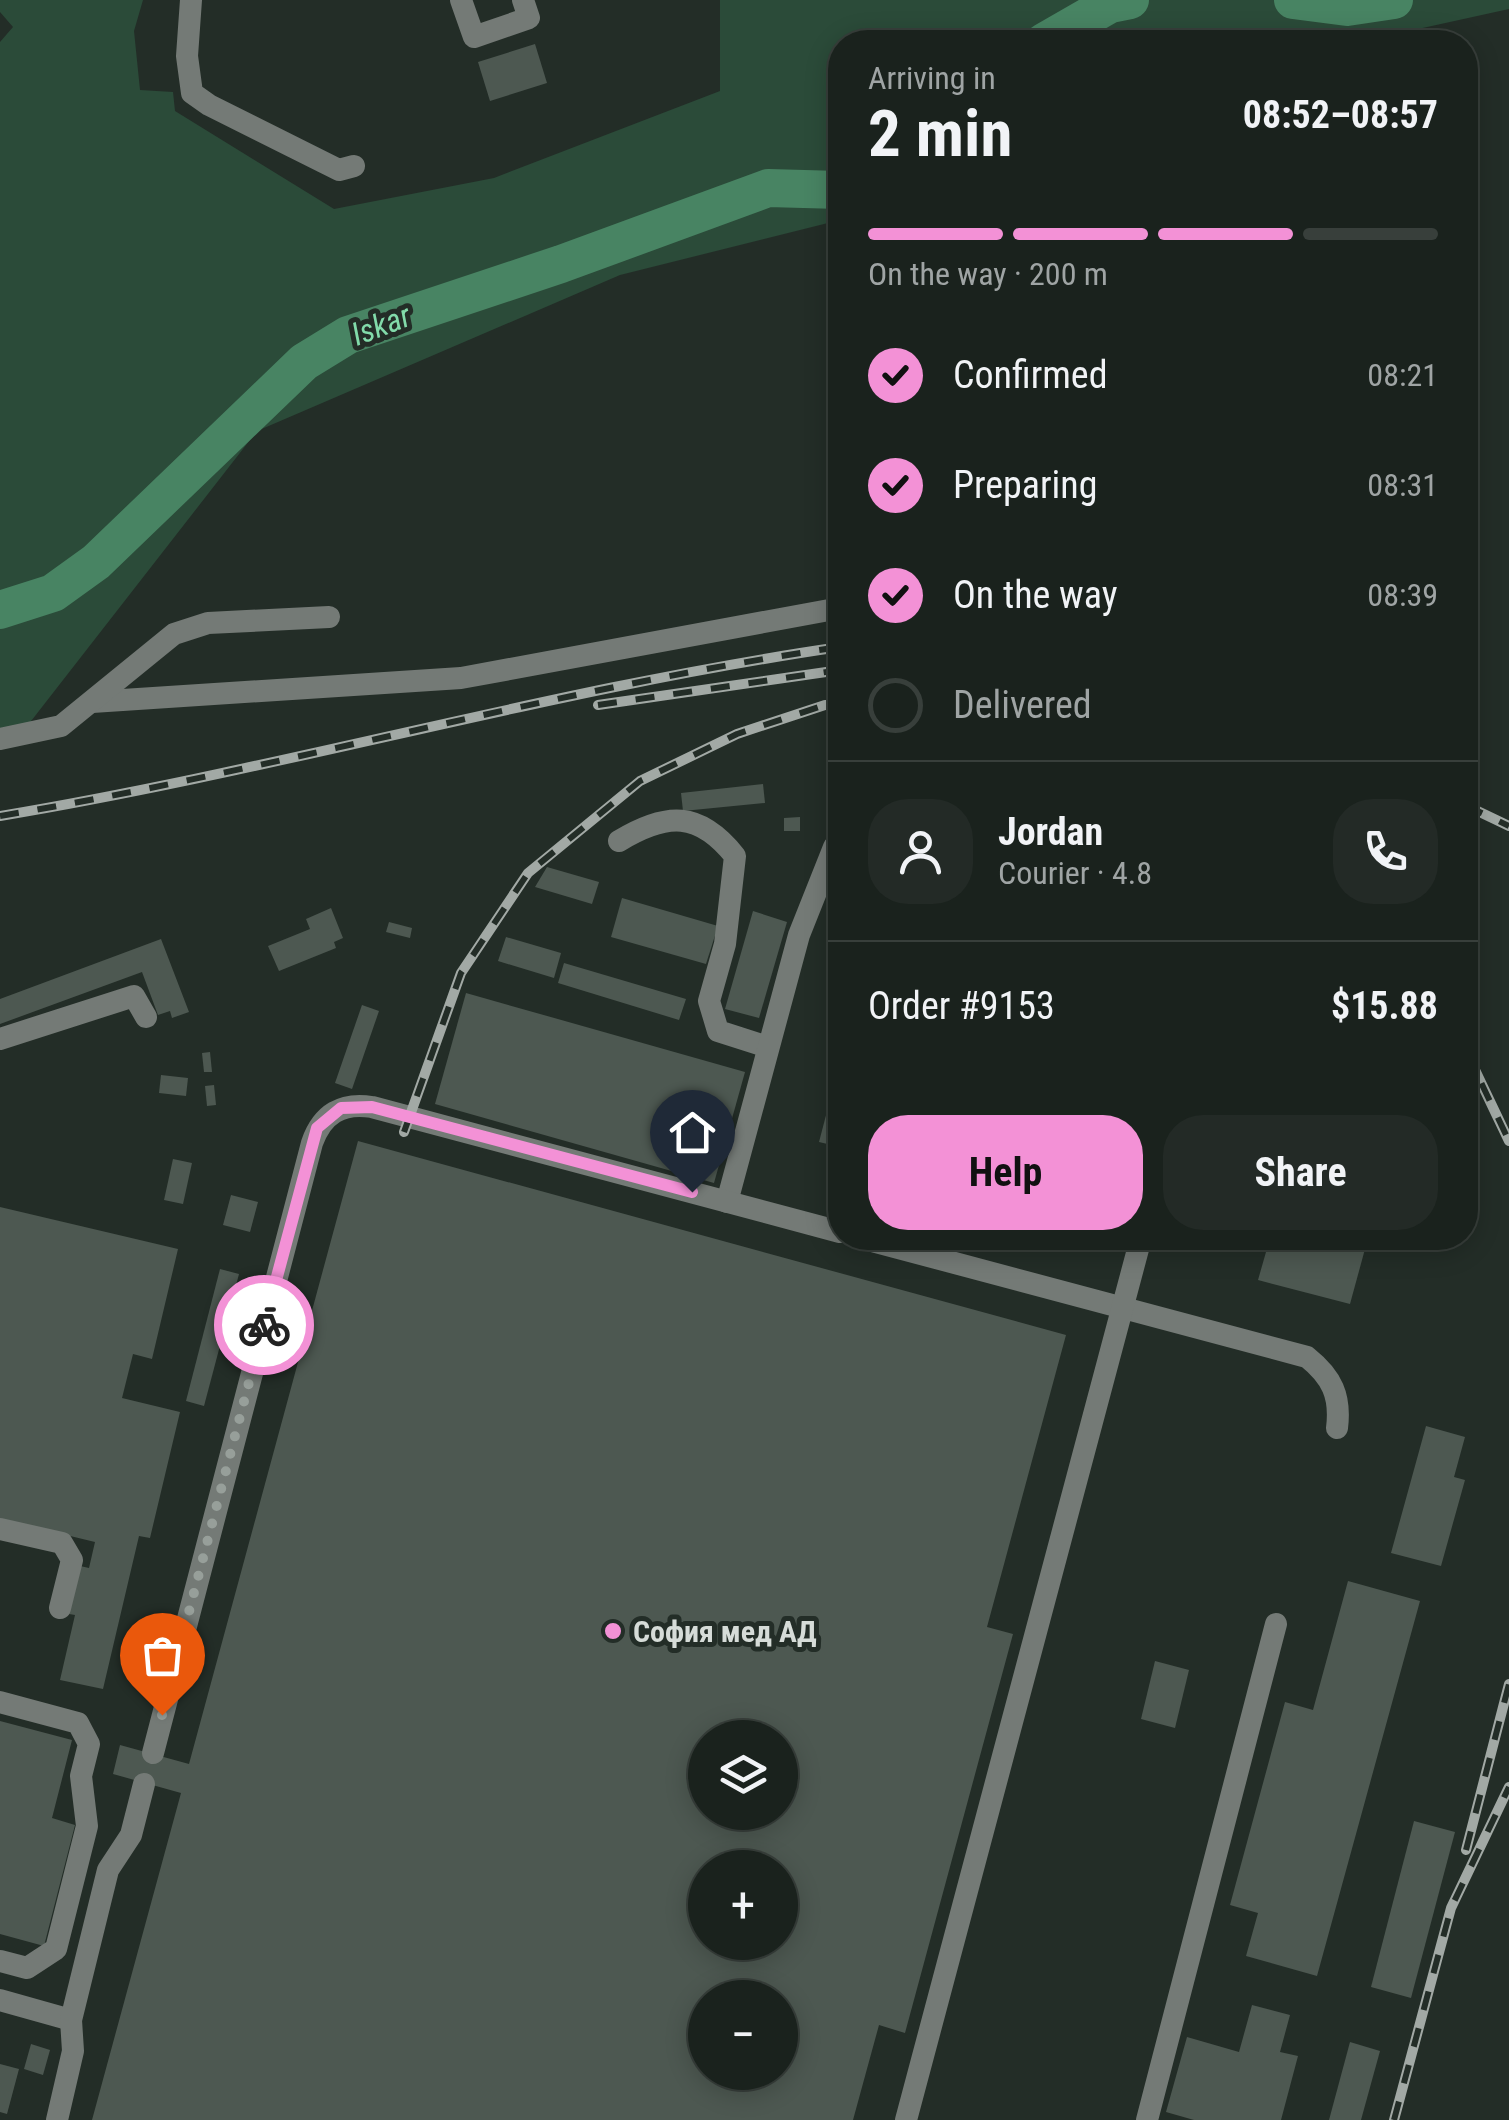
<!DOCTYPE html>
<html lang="en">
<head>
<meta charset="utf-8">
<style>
	:root { --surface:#1a221d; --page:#232a26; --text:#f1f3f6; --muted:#9fa4a4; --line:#383f3b; --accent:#f391d6 }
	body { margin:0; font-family:"Roboto Condensed",sans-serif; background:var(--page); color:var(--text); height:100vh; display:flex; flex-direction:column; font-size:38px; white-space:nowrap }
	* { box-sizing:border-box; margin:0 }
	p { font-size:32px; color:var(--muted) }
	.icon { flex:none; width:55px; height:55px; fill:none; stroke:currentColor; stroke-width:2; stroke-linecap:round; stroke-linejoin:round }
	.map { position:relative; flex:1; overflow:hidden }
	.details { position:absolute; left:828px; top:30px; width:650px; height:1220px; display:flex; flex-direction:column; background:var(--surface); border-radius:40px; box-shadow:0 5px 25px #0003,0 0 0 2px var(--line) }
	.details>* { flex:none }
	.fabs { position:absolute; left:688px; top:1720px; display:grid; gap:20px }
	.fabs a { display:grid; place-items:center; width:110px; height:110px; border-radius:50%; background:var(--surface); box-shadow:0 5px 25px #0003,0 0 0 2px var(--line); font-size:50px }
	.pin { position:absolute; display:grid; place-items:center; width:85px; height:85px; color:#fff; margin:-102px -42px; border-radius:50% 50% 50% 0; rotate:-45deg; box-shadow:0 0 10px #0007 }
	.pin .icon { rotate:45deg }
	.courier { position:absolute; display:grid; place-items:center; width:100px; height:100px; margin:-50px; border:8px solid #f391d6; border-radius:50%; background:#fff; color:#222; box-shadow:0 2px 12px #0007 }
	.summary em { font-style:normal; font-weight:700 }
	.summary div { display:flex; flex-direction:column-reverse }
	.summary { display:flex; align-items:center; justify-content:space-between; height:170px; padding:0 40px }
	h1 { font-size:65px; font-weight:700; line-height:75px }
	.bar { display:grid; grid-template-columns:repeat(4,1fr); gap:15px 10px; align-content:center; height:120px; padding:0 40px }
	.bar i { height:12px; border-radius:8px; background:var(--line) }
	.bar .on { background:var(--accent) }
	.bar p { grid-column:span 4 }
	.line { display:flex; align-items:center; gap:25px; padding:0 40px; border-top:2px solid var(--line) }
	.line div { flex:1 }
	.round { display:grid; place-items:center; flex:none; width:105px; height:105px; border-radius:40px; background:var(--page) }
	ol { padding:0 40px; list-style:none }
	li { display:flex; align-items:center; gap:30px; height:110px }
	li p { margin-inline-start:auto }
	li .icon { padding:10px; border-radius:50%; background:var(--accent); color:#111; stroke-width:4 }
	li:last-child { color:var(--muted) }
	li i { width:55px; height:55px; border:5px solid var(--line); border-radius:50% }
	.primary-button { display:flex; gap:20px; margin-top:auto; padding:20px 40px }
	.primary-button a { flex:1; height:115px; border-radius:40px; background:var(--accent); color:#111; font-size:40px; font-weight:700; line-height:115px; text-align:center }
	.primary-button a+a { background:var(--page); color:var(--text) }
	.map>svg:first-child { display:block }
	.green { fill:#2b4b39 }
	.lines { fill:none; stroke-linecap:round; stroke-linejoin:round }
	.river { stroke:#488463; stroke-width:38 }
	.building { fill:#4d5851; fill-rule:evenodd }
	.minor { stroke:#747a76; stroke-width:22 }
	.rail-casing { stroke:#a2a9a5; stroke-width:10 }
	.rail { stroke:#232d27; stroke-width:6; stroke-dasharray:19; stroke-linecap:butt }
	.done { stroke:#979f9a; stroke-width:10; stroke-dasharray:0 18 }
	.route { stroke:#f391d6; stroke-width:12 }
	.poi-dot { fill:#f391d6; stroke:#232d27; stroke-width:4 }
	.labels { text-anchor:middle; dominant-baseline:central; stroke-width:10; stroke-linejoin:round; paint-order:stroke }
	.poi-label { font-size:30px; font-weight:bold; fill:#d6dcd8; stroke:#232d27; text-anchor:start }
	.water-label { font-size:32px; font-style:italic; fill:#82dbaa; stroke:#232d27 }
</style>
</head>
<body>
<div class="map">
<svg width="1509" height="2120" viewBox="0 0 1509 2120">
	<rect width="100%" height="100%" fill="#232d27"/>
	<path class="green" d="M0 0H143L134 31 140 90 173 92 175 111 334 209 494 178 720 91V0H1509V9L1359 42H840V220L620 275 257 431 28 725 0 730V42L13 27 0 12Z"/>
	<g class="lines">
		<g class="river">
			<path d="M1293 0 1347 7 1394 0"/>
			<path d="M1044 42 1110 4 1130 0"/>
			<path d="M0 610 53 593 96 562 304 362 348 335 561 264 768 188 840 190"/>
		</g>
	</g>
	<g class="building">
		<path d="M535 44 547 83 490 101 478 62Z"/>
		<path d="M763 784 765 803 683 811 681 793Z"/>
		<path d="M800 817V831H784V818Z"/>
		<path d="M547 867 599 882 592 904 535 887Z"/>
		<path d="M622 898 718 926 706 964 611 937Z"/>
		<path d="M331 908 343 938 334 942 336 948 279 971 268 946 310 929 306 919Z"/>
		<path d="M753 911 787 922 759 1018 725 1009Z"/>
		<path d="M389 922 412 928 410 938 386 932Z"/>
		<path d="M506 937 561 953 554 978 498 961Z"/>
		<path d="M161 939 189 1012 172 1018 170 1011 158 1015 142 972 0 1024V999Z"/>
		<path d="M564 963 686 999 679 1020 558 983Z"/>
		<path d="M466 993 745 1072 714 1183 435 1104Z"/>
		<path d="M362 1005 379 1011 352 1089 335 1083Z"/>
		<path d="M210 1052 212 1072H204L202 1053Z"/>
		<path d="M161 1075 188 1078 186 1096 159 1093Z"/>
		<path d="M836 1077 840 1078V1147L819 1142Z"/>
		<path d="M214 1085 216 1105 207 1106 205 1086Z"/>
		<path d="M358 1141 1066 1335 987 1627 1013 1634 905 2033 879 2025 853 2120H92L181 1793 113 1774 120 1745 189 1764ZM705 1738H780V1812H705ZM705 1868H780V1942H705ZM705 1998H780V2072H705Z"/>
		<path d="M173 1159 192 1163 183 1204 164 1200Z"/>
		<path d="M231 1195 258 1202 250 1232 223 1225Z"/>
		<path d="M0 1207 178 1249 152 1359 133 1354 122 1398 180 1412 150 1538 139 1536 103 1689 60 1680 75 1615 69 1614 80 1566 89 1568 95 1542 0 1519Z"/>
		<path d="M1190 1238H1222L1219 1247Z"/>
		<path d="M1270 1238H1368L1350 1304 1258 1280Z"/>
		<path d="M220 1269 239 1274 204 1406 186 1401Z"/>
		<path d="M1426 1426 1465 1437 1454 1477 1465 1480 1441 1566 1391 1553Z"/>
		<path d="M1348 1581 1420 1601 1317 1976 1246 1956 1258 1913 1230 1905 1285 1702 1313 1710Z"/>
		<path d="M1155 1661 1189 1670 1175 1728 1141 1719Z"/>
		<path d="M0 1721 72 1740 52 1818 75 1825 44 1946 0 1934Z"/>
		<path d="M1414 1821 1455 1832 1411 1998 1371 1987Z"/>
		<path d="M1252 2005 1290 2015 1280 2052 1298 2056 1281 2120H1194L1166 2112 1187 2037 1239 2052Z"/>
		<path d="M1350 2042 1380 2051 1361 2120H1329Z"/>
		<path d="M31 2044 50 2050 43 2075 24 2069Z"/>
		<path d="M0 2064 19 2069 7 2114 0 2112Z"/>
	</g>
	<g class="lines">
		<g class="minor">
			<path d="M191 0 187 56 192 93 209 105 339 170 354 166"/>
			<path d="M461 0 474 37 529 18 523 0"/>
			<path d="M92 702 461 678 840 608"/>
			<path d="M0 739 61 726 174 634 208 623 329 617"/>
			<path d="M619 841C667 812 699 811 735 856L725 944 709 1001 718 1031 768 1047"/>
			<path d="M0 1039 134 996 146 1017"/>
			<path d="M727 1202 799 935 834 847 840 843"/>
			<path d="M861 1238 1307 1357C1332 1377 1341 1396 1337 1428"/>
			<path d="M0 1529 62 1543 72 1560 60 1608"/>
			<path d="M0 1702 78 1723 89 1744 81 1776 87 1826 56 1949 27 1968 0 1961"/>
			<path d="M153 1753 312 1143C322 1114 342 1102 372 1107L840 1232"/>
			<path d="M0 2000 71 2020"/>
			<path d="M57 2120 73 2051 71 2020 108 1870 131 1835 144 1784"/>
			<path d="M906 2120 1141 1238"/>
			<path d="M1147 2120 1276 1624"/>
		</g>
		<defs>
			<g id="rail">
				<path d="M598 705 840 670"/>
				<path d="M1465 805 1509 826"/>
				<path d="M0 816C282 769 557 688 840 647"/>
				<path d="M1465 1049 1509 1141"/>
				<path d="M404 1132 461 973 528 873 640 781 737 734 825 705H840"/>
				<path d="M1466 1850 1509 1684"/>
				<path d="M1394 2120 1451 1908 1509 1787"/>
			</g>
		</defs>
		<use href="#rail" class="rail-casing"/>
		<use href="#rail" class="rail"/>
	</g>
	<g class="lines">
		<path class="done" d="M162 1715 264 1325"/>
		<path class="route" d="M264 1325 317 1128 341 1108 372 1107 692 1192"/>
	</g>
	<circle class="poi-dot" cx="613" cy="1631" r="10"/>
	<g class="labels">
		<g class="poi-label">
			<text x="633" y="1631">София мед АД</text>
		</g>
		<g class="water-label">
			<text transform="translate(381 325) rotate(-21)">Iskar</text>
		</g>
	</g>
</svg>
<div class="fabs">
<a><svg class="icon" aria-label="layers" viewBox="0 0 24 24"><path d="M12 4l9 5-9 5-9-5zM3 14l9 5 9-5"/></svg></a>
<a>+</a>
<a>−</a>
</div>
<div class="pin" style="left:162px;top:1715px;background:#ea580c"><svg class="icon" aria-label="bag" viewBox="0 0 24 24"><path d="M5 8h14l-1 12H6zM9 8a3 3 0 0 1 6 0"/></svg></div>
<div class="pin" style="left:692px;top:1192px;background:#1f2937"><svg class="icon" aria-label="home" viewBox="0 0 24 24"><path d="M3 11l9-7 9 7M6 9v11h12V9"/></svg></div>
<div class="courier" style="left:264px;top:1325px"><svg class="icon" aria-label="bike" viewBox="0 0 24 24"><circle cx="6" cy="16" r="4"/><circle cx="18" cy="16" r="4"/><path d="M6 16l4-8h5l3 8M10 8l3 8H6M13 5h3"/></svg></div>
<section class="details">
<div class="summary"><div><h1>2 min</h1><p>Arriving in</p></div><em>08:52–08:57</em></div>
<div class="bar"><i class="on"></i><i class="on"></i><i class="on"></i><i></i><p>On the way · 200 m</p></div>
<ol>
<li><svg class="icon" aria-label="check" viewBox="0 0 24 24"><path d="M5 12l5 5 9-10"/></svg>Confirmed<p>08:21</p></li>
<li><svg class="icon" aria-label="check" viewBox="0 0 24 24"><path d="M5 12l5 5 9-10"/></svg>Preparing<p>08:31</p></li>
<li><svg class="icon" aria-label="check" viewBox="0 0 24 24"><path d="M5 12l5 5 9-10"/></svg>On the way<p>08:39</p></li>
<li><i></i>Delivered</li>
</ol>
<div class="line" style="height:180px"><a class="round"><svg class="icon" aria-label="person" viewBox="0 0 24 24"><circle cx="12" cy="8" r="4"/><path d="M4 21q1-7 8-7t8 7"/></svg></a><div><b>Jordan</b><p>Courier · 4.8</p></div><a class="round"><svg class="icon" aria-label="phone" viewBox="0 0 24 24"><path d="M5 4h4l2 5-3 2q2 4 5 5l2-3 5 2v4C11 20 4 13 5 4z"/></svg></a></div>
<div class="line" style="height:130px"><div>Order #9153</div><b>$15.88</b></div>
<div class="primary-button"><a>Help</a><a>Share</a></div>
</section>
</div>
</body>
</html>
